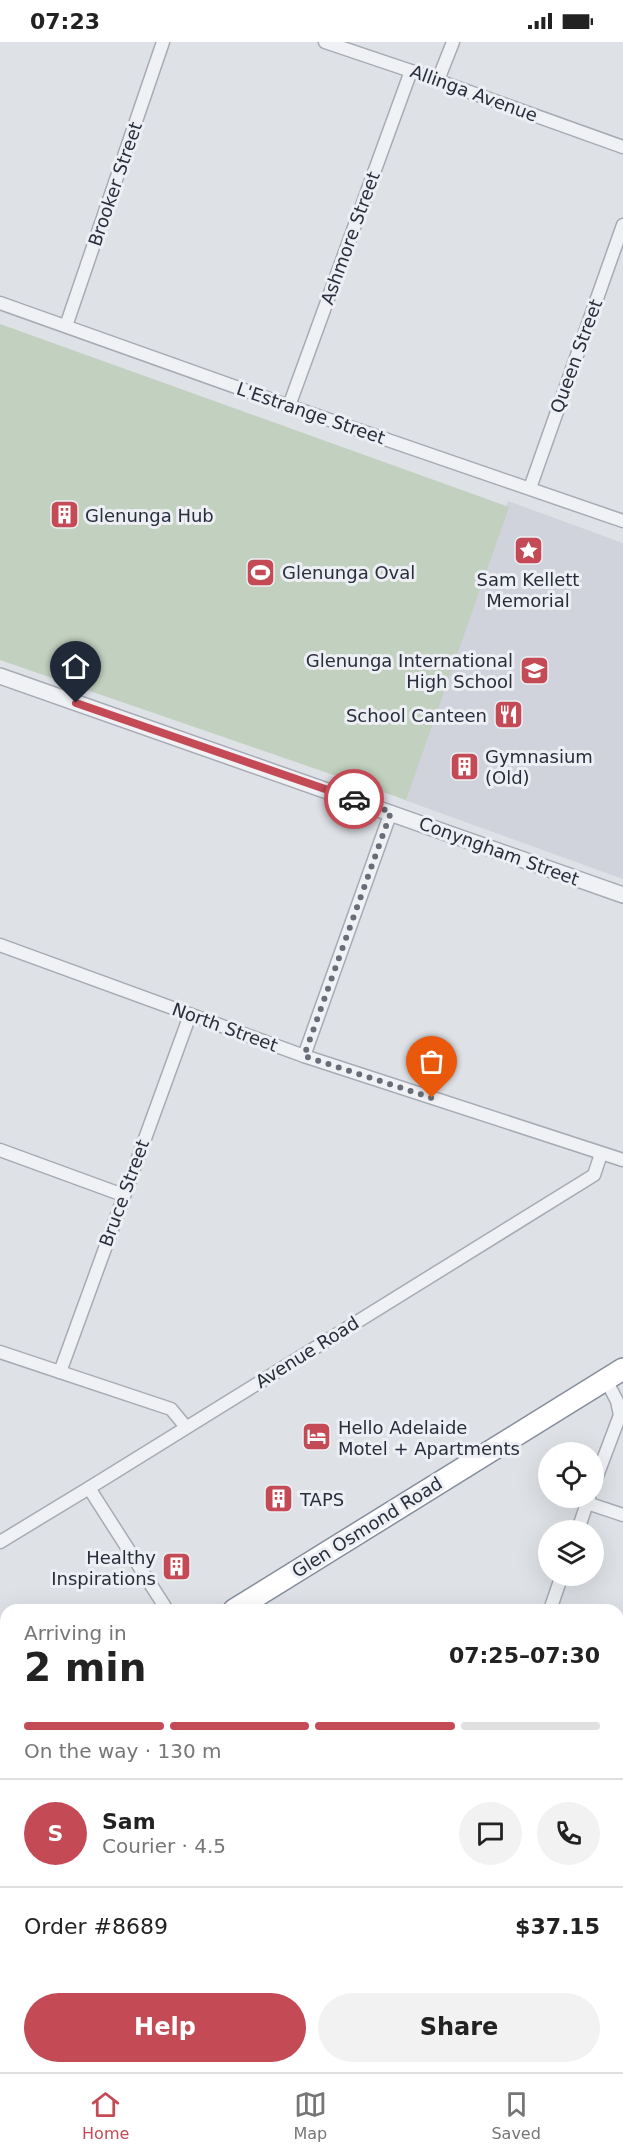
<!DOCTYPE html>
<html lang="en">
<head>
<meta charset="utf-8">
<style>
	:root { --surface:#fff; --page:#f2f2f2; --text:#222; --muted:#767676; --line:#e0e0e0; --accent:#c44b55 }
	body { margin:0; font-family:"DejaVu Sans",sans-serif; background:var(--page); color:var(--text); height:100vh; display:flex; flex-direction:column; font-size:22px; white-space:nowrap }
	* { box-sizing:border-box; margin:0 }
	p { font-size:20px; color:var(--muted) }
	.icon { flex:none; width:33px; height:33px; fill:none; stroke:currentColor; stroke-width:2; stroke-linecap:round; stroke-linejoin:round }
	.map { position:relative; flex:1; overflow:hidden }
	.sheet { position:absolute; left:0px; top:1562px; width:624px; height:470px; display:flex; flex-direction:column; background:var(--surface); border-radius:18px 18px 0 0; box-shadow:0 6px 24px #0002 }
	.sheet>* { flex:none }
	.controls { position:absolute; left:538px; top:1400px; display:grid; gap:12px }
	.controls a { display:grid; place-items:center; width:66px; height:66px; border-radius:50%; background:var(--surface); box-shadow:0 6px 24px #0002; font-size:30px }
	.pin { position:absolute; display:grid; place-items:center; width:51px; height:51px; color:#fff; margin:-62px -26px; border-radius:50% 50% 50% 0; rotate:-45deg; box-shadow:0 0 6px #0007 }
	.pin .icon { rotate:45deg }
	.courier { position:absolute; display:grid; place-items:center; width:60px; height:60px; margin:-30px; border:4px solid #c44b55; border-radius:50%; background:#fff; color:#222; box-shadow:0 2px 8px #0007 }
	.head em { font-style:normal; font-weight:600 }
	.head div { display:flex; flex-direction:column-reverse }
	.head { display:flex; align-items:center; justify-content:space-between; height:102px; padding:0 24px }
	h1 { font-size:39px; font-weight:600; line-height:45px }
	.bar { display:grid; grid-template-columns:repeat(4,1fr); gap:9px 6px; align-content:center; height:72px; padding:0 24px }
	.bar i { height:8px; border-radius:4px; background:var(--line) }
	.bar .current { background:var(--accent) }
	.bar p { grid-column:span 4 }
	.line { display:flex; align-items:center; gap:15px; padding:0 24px; border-top:2px solid var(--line) }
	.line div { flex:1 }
	.round { display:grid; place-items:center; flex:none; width:63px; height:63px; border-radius:32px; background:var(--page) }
	.button { display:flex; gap:12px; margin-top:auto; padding:12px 24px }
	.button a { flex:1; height:69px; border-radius:36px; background:var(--accent); color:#fff; font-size:24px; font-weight:600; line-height:69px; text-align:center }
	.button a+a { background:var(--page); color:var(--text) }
	.status { display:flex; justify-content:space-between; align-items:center; height:42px; padding:0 30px; background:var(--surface); direction:ltr }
	.status svg { height:16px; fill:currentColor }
	.menu { display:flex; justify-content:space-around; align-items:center; height:84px; border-top:2px solid var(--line); background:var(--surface); font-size:16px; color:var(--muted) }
	.menu a { display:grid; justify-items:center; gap:3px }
	.menu .current { color:var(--accent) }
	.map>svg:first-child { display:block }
	.built { fill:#d0d3db }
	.green { fill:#c2d0bf }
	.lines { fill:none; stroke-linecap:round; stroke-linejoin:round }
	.minor-casing { stroke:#a7abb3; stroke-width:15 }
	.tertiary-casing { stroke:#a7abb3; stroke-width:18 }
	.trunk-casing { stroke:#868d9c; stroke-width:24 }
	.minor { stroke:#f0f1f5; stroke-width:12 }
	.tertiary { stroke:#f0f1f5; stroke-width:15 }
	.trunk { stroke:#fff; stroke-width:21 }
	.done { stroke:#686d78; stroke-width:6; stroke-dasharray:0 10.8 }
	.route { stroke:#c44b55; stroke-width:8 }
	.labels { text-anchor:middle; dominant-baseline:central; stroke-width:6; stroke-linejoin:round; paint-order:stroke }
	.street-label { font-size:18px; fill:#282e3c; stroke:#edeff4 }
	.poi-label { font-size:18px; fill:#282e3c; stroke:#edeff4; text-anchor:start }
</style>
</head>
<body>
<div class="status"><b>07:23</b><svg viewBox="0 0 49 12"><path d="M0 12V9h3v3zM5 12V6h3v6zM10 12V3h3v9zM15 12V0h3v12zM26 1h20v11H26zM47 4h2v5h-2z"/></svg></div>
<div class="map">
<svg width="623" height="2030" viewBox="0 0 623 2030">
	<rect width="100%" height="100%" fill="#dee1e6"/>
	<g class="built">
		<path d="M508 459 623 501V837L399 756Z"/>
		<path d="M6 1733V1828L0 1818V1736Z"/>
	</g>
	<path class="green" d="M0 282 509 465 406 758 0 618Z"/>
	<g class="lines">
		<defs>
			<g id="minor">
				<path d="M325 0 411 29 623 105"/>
				<path d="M438 38 453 0"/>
				<path d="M0 261 289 364 623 479"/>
				<path d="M66 284 163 0"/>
				<path d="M289 364 411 29"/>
				<path d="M530 446 623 183"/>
				<path d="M0 903 304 1014 623 1118"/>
				<path d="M304 1014 391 770"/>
				<path d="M0 1108 123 1153"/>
				<path d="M0 1310 171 1367 186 1385"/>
				<path d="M60 1330 190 973"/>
				<path d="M594 1442 620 1373 617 1359 606 1338"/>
				<path d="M89 1446 167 1568"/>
				<path d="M587 1461 623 1473"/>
				<path d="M578 1488 589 1455"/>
				<path d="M0 1500 89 1446 594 1133 601 1112"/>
				<path d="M550 1568 562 1533"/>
				<path d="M222 2025 236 2030"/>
				<path d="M495 2025 510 2030"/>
				<path d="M73 2030 75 2025"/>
				<path d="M387 2030 389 2025"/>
			</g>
			<path id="tertiary" d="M0 634 623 853"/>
			<g id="trunk">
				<path d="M234 1568 623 1327"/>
				<path d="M0 1713 6 1709"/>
			</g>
		</defs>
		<use href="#minor" class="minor-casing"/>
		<use href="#tertiary" class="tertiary-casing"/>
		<use href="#trunk" class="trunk-casing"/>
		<use href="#minor" class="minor"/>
		<use href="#tertiary" class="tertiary"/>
		<use href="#trunk" class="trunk"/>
	</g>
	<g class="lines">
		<path class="done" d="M354 757 391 770 304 1014 432 1056"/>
		<path class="route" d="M76 661 354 757"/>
	</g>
	<defs>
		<symbol id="building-square" viewBox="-11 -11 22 22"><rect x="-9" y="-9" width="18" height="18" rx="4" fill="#c44b55" stroke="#edeff4"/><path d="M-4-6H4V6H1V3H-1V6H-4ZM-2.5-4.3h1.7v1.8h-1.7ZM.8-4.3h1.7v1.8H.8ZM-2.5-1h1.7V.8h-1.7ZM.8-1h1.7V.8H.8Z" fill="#fff"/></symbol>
		<symbol id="sight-square" viewBox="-11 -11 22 22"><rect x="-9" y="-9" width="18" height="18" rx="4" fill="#c44b55" stroke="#edeff4"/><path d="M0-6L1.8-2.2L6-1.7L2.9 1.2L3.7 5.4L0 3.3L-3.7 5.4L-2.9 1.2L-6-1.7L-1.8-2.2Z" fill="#fff"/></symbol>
		<symbol id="stadium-square" viewBox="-11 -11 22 22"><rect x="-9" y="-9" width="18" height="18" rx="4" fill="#c44b55" stroke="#edeff4"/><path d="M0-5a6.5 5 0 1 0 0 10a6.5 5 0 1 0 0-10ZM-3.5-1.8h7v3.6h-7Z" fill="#fff"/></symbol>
		<symbol id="school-square" viewBox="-11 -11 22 22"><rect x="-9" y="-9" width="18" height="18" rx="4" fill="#c44b55" stroke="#edeff4"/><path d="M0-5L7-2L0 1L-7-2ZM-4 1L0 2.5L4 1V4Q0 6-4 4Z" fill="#fff"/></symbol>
		<symbol id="restaurant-square" viewBox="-11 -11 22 22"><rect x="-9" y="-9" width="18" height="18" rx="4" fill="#c44b55" stroke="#edeff4"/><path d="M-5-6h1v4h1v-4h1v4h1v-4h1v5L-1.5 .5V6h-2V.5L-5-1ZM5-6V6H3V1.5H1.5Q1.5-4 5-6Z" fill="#fff"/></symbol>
		<symbol id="hotel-square" viewBox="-11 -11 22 22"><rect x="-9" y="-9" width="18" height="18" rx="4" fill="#c44b55" stroke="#edeff4"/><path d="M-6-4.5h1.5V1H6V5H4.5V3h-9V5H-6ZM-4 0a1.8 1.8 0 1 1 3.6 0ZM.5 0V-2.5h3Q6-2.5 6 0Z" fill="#fff"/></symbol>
	</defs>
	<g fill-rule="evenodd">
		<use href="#building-square" x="48" y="456" width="33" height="33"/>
		<use href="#sight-square" x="512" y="492" width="33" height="33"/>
		<use href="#stadium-square" x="244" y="514" width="33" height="33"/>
		<use href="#school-square" x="518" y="612" width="33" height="33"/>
		<use href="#restaurant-square" x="492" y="656" width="33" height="33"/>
		<use href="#building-square" x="448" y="708" width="33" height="33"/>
		<use href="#hotel-square" x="300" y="1378" width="33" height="33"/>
		<use href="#building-square" x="262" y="1440" width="33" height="33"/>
		<use href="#building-square" x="160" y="1508" width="33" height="33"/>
	</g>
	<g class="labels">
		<g class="street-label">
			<text transform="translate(474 51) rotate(20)">Allinga Avenue</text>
			<text transform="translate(115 142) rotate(-71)">Brooker Street</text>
			<text transform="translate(350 196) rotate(-70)">Ashmore Street</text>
			<text transform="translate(576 314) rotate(-70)">Queen Street</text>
			<text transform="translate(311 371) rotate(19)">L'Estrange Street</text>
			<text transform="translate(499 809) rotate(20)">Conyngham Street</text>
			<text transform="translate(225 985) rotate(20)">North Street</text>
			<text transform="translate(124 1151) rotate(-70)">Bruce Street</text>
			<text transform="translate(307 1310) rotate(-32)">Avenue Road</text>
			<text transform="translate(367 1485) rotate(-32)">Glen Osmond Road</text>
		</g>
		<g class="poi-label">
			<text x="85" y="473">Glenunga Hub</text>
			<text x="282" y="530">Glenunga Oval</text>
			<text x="528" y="537" text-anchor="middle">Sam Kellett<tspan x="528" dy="21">Memorial</tspan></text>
			<text x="513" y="618" text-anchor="end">Glenunga International<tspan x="513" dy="21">High School</tspan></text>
			<text x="487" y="673" text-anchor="end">School Canteen</text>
			<text x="485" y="714">Gymnasium<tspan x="485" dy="21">(Old)</tspan></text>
			<text x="338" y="1385">Hello Adelaide<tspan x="338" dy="21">Motel + Apartments</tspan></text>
			<text x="300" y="1457">TAPS</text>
			<text x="156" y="1515" text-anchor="end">Healthy<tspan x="156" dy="21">Inspirations</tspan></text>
		</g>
	</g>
</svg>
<div class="controls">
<a><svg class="icon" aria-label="locate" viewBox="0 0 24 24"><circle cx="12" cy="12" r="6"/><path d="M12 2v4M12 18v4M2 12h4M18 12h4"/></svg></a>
<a><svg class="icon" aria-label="layers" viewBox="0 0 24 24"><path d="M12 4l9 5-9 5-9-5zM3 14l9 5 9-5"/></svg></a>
</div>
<div class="pin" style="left:432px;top:1056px;background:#ea580c"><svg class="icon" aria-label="bag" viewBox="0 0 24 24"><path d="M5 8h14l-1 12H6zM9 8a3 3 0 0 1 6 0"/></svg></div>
<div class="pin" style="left:76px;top:661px;background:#1f2937"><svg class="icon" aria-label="home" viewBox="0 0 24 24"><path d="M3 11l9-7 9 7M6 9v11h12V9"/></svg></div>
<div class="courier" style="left:354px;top:757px"><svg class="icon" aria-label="car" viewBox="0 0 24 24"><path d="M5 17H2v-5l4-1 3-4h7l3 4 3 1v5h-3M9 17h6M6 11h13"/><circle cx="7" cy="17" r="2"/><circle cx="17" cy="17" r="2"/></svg></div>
<section class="sheet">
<div class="head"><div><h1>2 min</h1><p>Arriving in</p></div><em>07:25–07:30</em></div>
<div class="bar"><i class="current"></i><i class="current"></i><i class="current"></i><i></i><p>On the way · 130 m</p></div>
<div class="line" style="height:108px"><b class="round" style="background:var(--accent);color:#fff">S</b><div><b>Sam</b><p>Courier · 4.5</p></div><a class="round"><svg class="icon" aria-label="chat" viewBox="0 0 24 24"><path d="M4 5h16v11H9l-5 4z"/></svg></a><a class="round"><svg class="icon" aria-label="phone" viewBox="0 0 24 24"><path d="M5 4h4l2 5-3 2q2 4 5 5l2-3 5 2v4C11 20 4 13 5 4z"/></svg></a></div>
<div class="line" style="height:78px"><div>Order #8689</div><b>$37.15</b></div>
<div class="button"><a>Help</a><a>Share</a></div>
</section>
</div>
<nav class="menu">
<a class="current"><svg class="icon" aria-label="home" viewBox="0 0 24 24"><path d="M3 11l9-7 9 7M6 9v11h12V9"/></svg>Home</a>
<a><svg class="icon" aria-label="map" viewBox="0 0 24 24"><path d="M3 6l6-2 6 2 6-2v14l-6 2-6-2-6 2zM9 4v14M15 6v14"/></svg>Map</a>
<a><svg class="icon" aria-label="saved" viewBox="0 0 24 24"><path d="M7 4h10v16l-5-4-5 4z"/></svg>Saved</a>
</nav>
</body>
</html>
